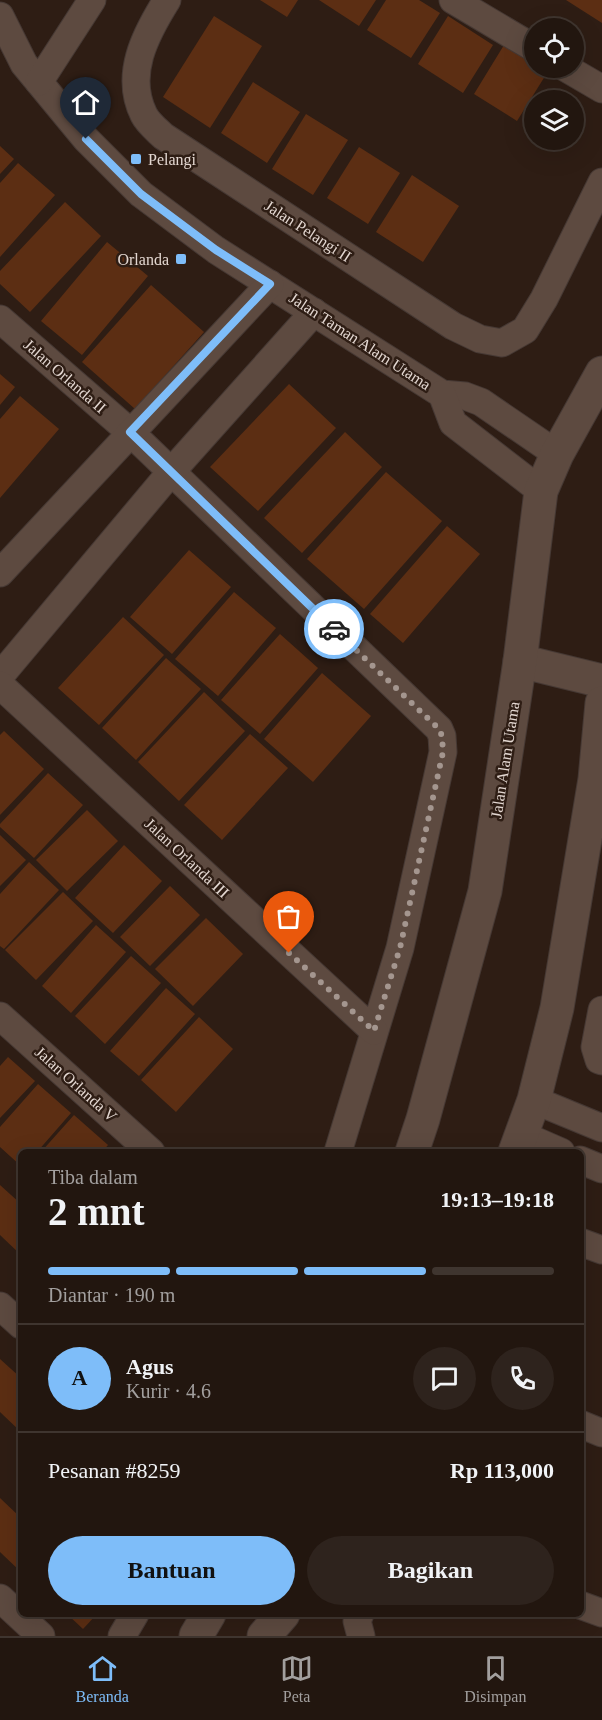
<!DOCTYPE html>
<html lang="id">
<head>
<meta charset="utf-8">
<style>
	:root { --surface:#22160f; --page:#2e231d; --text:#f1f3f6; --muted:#a29f9e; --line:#3f352f; --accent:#7ebdf9 }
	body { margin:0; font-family:Georgia,serif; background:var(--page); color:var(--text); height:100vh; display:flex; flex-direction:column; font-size:22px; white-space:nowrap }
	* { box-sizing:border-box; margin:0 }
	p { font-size:20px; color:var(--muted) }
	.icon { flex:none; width:33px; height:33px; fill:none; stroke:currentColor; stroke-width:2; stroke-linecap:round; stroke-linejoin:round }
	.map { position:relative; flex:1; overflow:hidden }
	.details { position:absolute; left:18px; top:1149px; width:566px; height:468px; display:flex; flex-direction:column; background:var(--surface); border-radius:9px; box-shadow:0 6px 24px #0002,0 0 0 2px var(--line) }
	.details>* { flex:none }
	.controls { position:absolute; left:524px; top:18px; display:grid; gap:12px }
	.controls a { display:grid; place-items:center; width:60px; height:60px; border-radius:50%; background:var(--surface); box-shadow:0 6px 24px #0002,0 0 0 2px var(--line); font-size:30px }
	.pin { position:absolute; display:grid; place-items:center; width:51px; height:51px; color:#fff; margin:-62px -26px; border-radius:50% 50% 50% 0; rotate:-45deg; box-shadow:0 0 6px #0007 }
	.pin .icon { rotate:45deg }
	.courier { position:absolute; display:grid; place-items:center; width:60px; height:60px; margin:-30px; border:4px solid #7ebdf9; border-radius:50%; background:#fff; color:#222; box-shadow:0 2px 8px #0007 }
	.head em { font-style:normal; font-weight:700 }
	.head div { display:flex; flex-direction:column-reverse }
	.head { display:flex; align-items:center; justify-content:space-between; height:102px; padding:0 30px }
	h1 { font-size:39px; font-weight:700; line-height:45px }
	.bar { display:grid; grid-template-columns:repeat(4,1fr); gap:9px 6px; align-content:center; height:72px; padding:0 30px }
	.bar i { height:8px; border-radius:4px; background:var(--line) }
	.bar .active { background:var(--accent) }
	.bar p { grid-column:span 4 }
	.line { display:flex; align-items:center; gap:15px; padding:0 30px; border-top:2px solid var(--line) }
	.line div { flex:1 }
	.round { display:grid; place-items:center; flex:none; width:63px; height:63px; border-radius:32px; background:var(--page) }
	.cta { display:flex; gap:12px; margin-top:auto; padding:12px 30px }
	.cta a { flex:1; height:69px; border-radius:36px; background:var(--accent); color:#111; font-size:24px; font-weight:700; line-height:69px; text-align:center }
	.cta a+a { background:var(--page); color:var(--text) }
	.menu { display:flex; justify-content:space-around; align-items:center; height:84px; border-top:2px solid var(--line); background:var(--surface); font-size:16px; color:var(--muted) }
	.menu a { display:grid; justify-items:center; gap:3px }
	.menu .active { color:var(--accent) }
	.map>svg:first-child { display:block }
	.building { fill:#5c2e13 }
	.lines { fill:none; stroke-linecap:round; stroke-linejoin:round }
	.street-casing { stroke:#463934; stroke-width:29 }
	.secondary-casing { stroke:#463934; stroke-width:35 }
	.street { stroke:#5d4a40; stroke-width:27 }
	.secondary { stroke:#5d4a40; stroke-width:33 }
	.done { stroke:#a4968f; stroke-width:6; stroke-dasharray:0 10.8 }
	.route { stroke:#7ebdf9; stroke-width:8 }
	.poi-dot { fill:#7ebdf9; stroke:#2e1d14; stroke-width:2 }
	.labels { text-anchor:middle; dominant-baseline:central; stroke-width:5; stroke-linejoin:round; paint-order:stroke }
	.poi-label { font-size:16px; fill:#e3d7d1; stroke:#2e1d14; text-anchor:start }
	.street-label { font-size:16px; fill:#e3d7d1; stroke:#2e1d14 }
</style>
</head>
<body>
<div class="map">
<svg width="602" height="1636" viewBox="0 0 602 1636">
	<rect width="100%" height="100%" fill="#2e1d14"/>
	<g class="building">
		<path d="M260 0H298L287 17Z"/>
		<path d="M319 0H376L359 26Z"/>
		<path d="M386 0H419L440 13 411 58 367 30Z"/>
		<path d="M566 0H602V23Z"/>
		<path d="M214 16 262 46 210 128 163 97Z"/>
		<path d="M448 16 493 45 463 93 418 64Z"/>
		<path d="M504 45 534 64V68H539L547 73 517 121 474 94Z"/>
		<path d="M253 82 300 112 267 163 221 133Z"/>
		<path d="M306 114 348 140 313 195 272 169Z"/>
		<path d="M0 146 14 159 0 174Z"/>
		<path d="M359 147 400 173 368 224 327 198Z"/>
		<path d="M18 163 55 195 0 257V183Z"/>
		<path d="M412 175 459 206 423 262 376 232Z"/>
		<path d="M65 202 101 236 30 312 0 284V271Z"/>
		<path d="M107 242 148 276 82 355 41 321Z"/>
		<path d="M151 285 204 332 135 409 82 362Z"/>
		<path d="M0 374 15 387 0 405Z"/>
		<path d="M289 384 336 428 258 511 210 467Z"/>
		<path d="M20 396 59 429 0 498V419Z"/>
		<path d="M345 432 382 467 302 553 264 518Z"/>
		<path d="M386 472 442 521 364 609 307 559Z"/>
		<path d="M447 526 480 554 403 643 370 614Z"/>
		<path d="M189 550 231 587 172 654 130 617Z"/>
		<path d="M234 592 276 628 218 696 175 659Z"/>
		<path d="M123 617 164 655 99 725 58 688Z"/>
		<path d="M280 634 318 668 260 734 221 700Z"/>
		<path d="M166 658 201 689 136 760 102 728Z"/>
		<path d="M322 673 371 716 313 782 264 739Z"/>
		<path d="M204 692 245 731 179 801 138 762Z"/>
		<path d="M4 731 44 769 0 815V735Z"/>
		<path d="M250 734 288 768 222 840 184 805Z"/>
		<path d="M48 773 83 805 34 858 0 827V824Z"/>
		<path d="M87 810 118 841 67 891 36 860Z"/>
		<path d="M0 835 26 860 0 886Z"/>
		<path d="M124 845 162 881 113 933 75 898Z"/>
		<path d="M29 862 59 890 4 949 0 946V894Z"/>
		<path d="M170 886 200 915 150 966 120 937Z"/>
		<path d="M63 892 93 921 36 980 5 950Z"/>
		<path d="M206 918 243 954 193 1006 155 969Z"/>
		<path d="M96 925 126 952 71 1013 42 986Z"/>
		<path d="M131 956 161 983 105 1044 75 1016Z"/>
		<path d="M166 988 195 1014 139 1076 110 1051Z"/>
		<path d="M199 1017 233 1049 176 1112 141 1080Z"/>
		<path d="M8 1057 35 1081 0 1118V1066Z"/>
		<path d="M38 1084 71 1113 37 1152H21V1166L0 1147V1127Z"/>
		<path d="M74 1115 108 1145 102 1152H41Z"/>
		<path d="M0 1185 21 1204V1255L0 1235Z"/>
		<path d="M0 1359 21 1378V1432L0 1412Z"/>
		<path d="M0 1498 21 1518V1572L0 1552Z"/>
		<path d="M67 1614H97L83 1629Z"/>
	</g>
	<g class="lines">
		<defs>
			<g id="street">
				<path d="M167 0C145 35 124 75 144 115 148 123 157 130 163 136L453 326 480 339 502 343 525 330 544 299 602 182"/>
				<path d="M453 0 534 48"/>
				<path d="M0 16 24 64 86 139 141 194 216 250 442 394 465 396 481 402 557 454"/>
				<path d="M566 68 602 89"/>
				<path d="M39 82 92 0"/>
				<path d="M0 319 130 432 439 729 442 736 443 752 400 948 338 1152"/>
				<path d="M442 394 453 423 541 491"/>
				<path d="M0 573 270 284"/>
				<path d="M0 676 171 472 314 312"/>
				<path d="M0 685 374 1031"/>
				<path d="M602 1010 595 1047 599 1060 602 1061"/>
				<path d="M0 1016 151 1152"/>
				<path d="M534 1100 602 1128"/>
				<path d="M522 1135 561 1152"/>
				<path d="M580 1160 602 1169"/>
				<path d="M580 1242 602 1250"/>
				<path d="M0 1306 21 1325"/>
				<path d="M580 1424 602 1433"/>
				<path d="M0 1598 41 1636"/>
				<path d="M580 1605 602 1613"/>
				<path d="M360 1614 357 1621 361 1636"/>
				<path d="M122 1636 135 1614"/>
			</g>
			<g id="secondary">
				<path d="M520 661 602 681"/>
				<path d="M412 1152 423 1119 485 891 520 661 541 491 557 454 602 373"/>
				<path d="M515 1152 534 1100 557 1008 595 779 602 703"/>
				<path d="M196 1636 209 1614"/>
				<path d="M264 1636 283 1614"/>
			</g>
		</defs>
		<use href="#street" class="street-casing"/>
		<use href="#secondary" class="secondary-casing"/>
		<use href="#street" class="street"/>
		<use href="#secondary" class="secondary"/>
	</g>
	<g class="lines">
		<path class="done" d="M289 953 374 1031 400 948 443 752 442 736 439 729 334 629"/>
		<path class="route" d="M86 139 141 194 216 250 270 284 130 432 334 629"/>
	</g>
	<g class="poi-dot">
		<rect x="130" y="153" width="12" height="12" rx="3"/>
		<rect x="175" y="253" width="12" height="12" rx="3"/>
	</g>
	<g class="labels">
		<g class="poi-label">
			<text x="148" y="159">Pelangi</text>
			<text x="169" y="259" text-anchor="end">Orlanda</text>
		</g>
		<g class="street-label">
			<text transform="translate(308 231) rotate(33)">Jalan Pelangi II</text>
			<text transform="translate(360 341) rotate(33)">Jalan Taman Alam Utama</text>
			<text transform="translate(65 376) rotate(41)">Jalan Orlanda II</text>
			<text transform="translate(505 760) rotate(-81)">Jalan Alam Utama</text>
			<text transform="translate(187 858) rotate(43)">Jalan Orlanda III</text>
			<text transform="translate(76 1084) rotate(42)">Jalan Orlanda V</text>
		</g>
	</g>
</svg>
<div class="controls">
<a><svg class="icon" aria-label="locate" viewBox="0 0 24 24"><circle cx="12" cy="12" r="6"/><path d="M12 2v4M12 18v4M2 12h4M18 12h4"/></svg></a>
<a><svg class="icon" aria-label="layers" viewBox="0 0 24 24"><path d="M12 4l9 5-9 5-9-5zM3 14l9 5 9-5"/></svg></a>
</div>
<div class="pin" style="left:289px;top:953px;background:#ea580c"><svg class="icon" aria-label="bag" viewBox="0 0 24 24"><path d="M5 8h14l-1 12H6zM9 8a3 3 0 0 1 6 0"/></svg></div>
<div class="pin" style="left:86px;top:139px;background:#1f2937"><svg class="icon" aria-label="home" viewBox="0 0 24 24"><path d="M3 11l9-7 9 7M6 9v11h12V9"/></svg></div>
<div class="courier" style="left:334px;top:629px"><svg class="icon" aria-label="car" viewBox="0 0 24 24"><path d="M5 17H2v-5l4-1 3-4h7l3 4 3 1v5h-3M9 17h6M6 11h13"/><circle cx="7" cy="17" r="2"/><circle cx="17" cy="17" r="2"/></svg></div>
<section class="details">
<div class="head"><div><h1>2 mnt</h1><p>Tiba dalam</p></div><em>19:13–19:18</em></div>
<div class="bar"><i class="active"></i><i class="active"></i><i class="active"></i><i></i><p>Diantar · 190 m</p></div>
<div class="line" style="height:108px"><b class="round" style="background:var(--accent);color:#111">A</b><div><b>Agus</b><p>Kurir · 4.6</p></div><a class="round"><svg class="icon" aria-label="chat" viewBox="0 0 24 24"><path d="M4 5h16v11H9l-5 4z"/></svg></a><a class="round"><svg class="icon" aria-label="phone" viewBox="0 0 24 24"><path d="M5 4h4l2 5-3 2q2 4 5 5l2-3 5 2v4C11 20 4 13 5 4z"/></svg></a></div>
<div class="line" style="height:78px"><div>Pesanan #8259</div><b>Rp 113,000</b></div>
<div class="cta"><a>Bantuan</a><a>Bagikan</a></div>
</section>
</div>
<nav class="menu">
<a class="active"><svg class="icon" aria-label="home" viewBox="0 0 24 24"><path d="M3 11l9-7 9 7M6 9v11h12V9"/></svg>Beranda</a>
<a><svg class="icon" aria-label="map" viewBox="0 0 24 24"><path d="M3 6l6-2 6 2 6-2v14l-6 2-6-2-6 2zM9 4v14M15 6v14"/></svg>Peta</a>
<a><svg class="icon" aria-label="saved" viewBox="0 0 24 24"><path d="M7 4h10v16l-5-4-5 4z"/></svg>Disimpan</a>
</nav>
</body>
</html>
